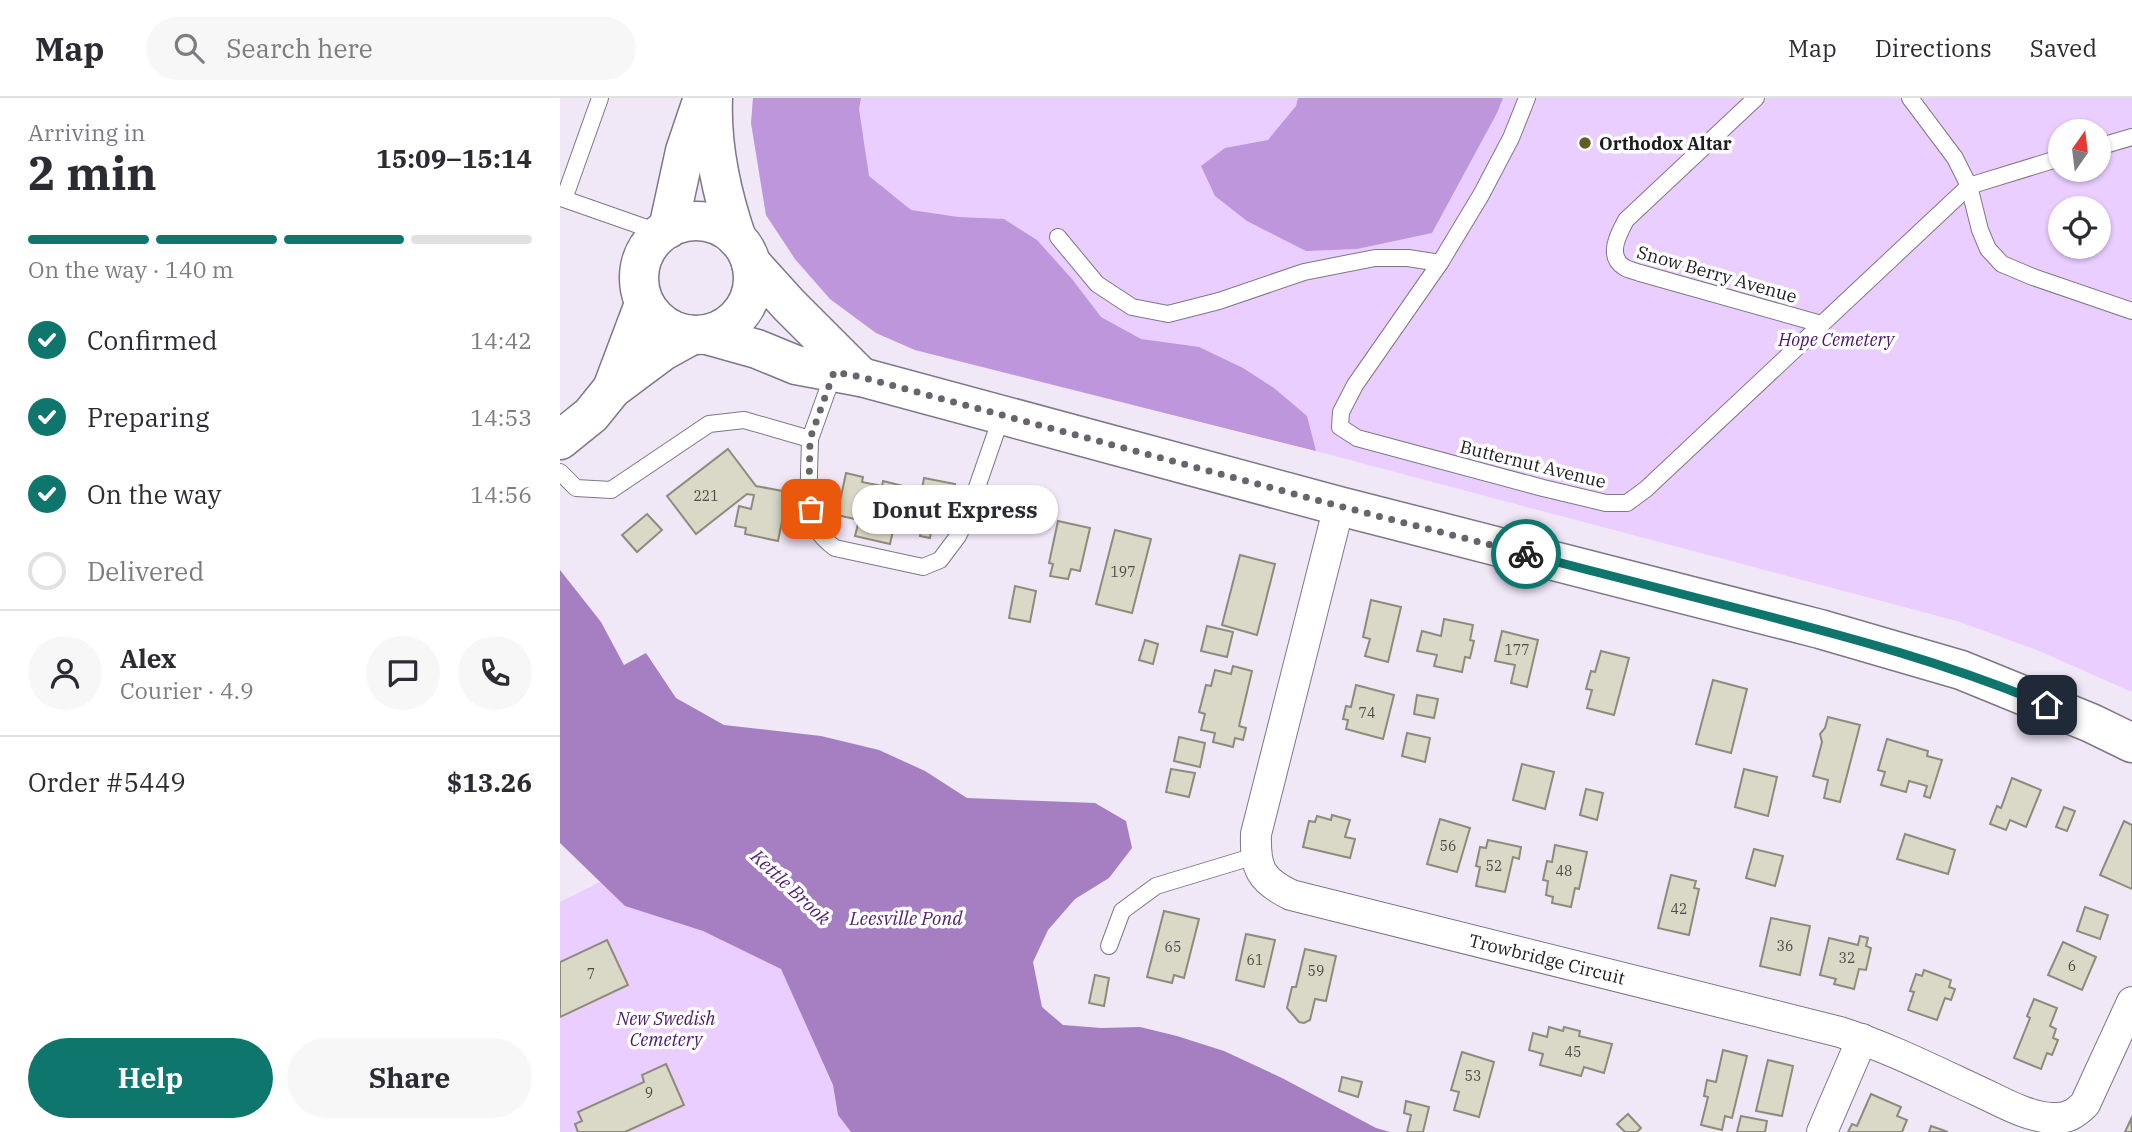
<!DOCTYPE html>
<html lang="en">
<head>
<meta charset="utf-8">
<style>
	:root { --surface:#fff; --page:#f7f7f7; --text:#2b2b33; --muted:#7c7c81; --line:#e1e1e2; --accent:#0f766e }
	body { margin:0; font-family:"IBM Plex Serif",serif; background:var(--page); color:var(--text); height:100vh; display:flex; flex-direction:column; font-size:26px; white-space:nowrap }
	* { box-sizing:border-box; margin:0 }
	p { font-size:23px; color:var(--muted) }
	.icon { flex:none; width:38px; height:38px; fill:none; stroke:currentColor; stroke-width:2; stroke-linecap:round; stroke-linejoin:round }
	.map { position:relative; flex:1; overflow:hidden }
	.side { display:flex; flex-direction:column; background:var(--surface); width:560px }
	.side>* { flex:none }
	.needle { width:46px; rotate:14deg }
	.fabs { position:absolute; left:1488px; top:21px; display:grid; gap:14px }
	.fabs a { display:grid; place-items:center; width:63px; height:63px; border-radius:50%; background:var(--surface); box-shadow:0 2px 5px #0004; font-size:35px }
	.pin { position:absolute; display:grid; place-items:center; width:60px; height:60px; color:#fff; margin:-30px; border-radius:14px; box-shadow:0 4px 10px #0006 }
	.courier { position:absolute; display:grid; place-items:center; width:70px; height:70px; margin:-35px; border:5px solid #0f766e; border-radius:50%; background:#fff; color:#222; box-shadow:0 2px 9px #0007 }
	.bubble { position:absolute; height:49px; border-radius:24px; background:var(--surface); box-shadow:0 2px 5px #0004; font-size:23px; font-weight:700; line-height:49px; text-align:center }
	.overview em { font-style:normal; font-weight:700 }
	.overview div { display:flex; flex-direction:column-reverse }
	.overview { display:flex; align-items:center; justify-content:space-between; height:119px; padding:0 28px }
	h1 { font-size:46px; font-weight:700; line-height:52px }
	.bar { display:grid; grid-template-columns:repeat(4,1fr); gap:10px 7px; align-content:center; height:84px; padding:0 28px }
	.bar i { height:9px; border-radius:5px; background:var(--line) }
	.bar .active { background:var(--accent) }
	.bar p { grid-column:span 4 }
	.line { display:flex; align-items:center; gap:18px; padding:0 28px; border-top:2px solid var(--line) }
	.line div { flex:1 }
	.round { display:grid; place-items:center; flex:none; width:74px; height:74px; border-radius:37px; background:var(--page) }
	ol { padding:0 28px; list-style:none }
	li { display:flex; align-items:center; gap:21px; height:77px }
	li p { margin-inline-start:auto }
	li .icon { padding:7px; border-radius:50%; background:var(--accent); color:#fff; stroke-width:4 }
	li:last-child { color:var(--muted) }
	li i { width:38px; height:38px; border:4px solid var(--line); border-radius:50% }
	.action { display:flex; gap:14px; margin-top:auto; padding:14px 28px }
	.action a { flex:1; height:80px; border-radius:42px; background:var(--accent); color:#fff; font-size:28px; font-weight:700; line-height:80px; text-align:center }
	.action a+a { background:var(--page); color:var(--text) }
	header { display:flex; align-items:center; gap:42px; box-sizing:border-box; height:98px; padding:0 35px; background:var(--surface); border-bottom:2px solid var(--line) }
	header strong { font-size:33px }
	nav { display:flex; gap:38px; margin-inline-start:auto; font-size:24px }
	.search { width:490px; height:63px; background:var(--page); display:flex; align-items:center; gap:18px; box-sizing:border-box; padding:0 24px; border-radius:38px; color:var(--muted); font-size:26px }
	main { display:flex; flex:1; min-height:0 }
	.map>svg:first-child { display:block }
	.green { fill:#e9ceff; fill-rule:evenodd }
	.forest { fill:#be96dc }
	.water { fill:#a57fc2 }
	.building { fill:#dad8c7; stroke:#8d8c7c; stroke-width:2 }
	.lines { fill:none; stroke-linecap:round; stroke-linejoin:round }
	.lane-casing { stroke:#7f7785; stroke-width:18 }
	.street-casing { stroke:#7f7785; stroke-width:32 }
	.secondary-casing { stroke:#7f7785; stroke-width:41 }
	.lane { stroke:#fff; stroke-width:16 }
	.street { stroke:#fff; stroke-width:30 }
	.secondary { stroke:#fff; stroke-width:38 }
	.done { stroke:#68636c; stroke-width:7; stroke-dasharray:0 12.6 }
	.route { stroke:#0f766e; stroke-width:9 }
	.poi-dot { fill:#635c29; stroke:#fff; stroke-width:2.5 }
	.labels { text-anchor:middle; dominant-baseline:central; stroke-width:7; stroke-linejoin:round; paint-order:stroke }
	.number-label { font-size:14px; fill:#4e4b4a }
	.poi-label { font-size:18px; font-weight:bold; fill:#1f1c21; stroke:#fff; text-anchor:start }
	.street-label { font-size:18px; fill:#1f1c21; stroke:#fff }
	.park-label { font-size:18px; font-style:italic; fill:#4c186a; stroke:#fff }
	.water-label { font-size:19px; font-style:italic; fill:#552274; stroke:#fff }
</style>
</head>
<body>
<header>
<strong>Map</strong>
<div class="search"><svg class="icon" aria-label="search" viewBox="0 0 24 24"><circle cx="10" cy="10" r="6"/><path d="M15 15l6 6"/></svg>Search here</div>
<nav><a>Map</a><a>Directions</a><a>Saved</a></nav>
</header>
<main>
<section class="side">
<div class="overview"><div><h1>2 min</h1><p>Arriving in</p></div><em>15:09–15:14</em></div>
<div class="bar"><i class="active"></i><i class="active"></i><i class="active"></i><i></i><p>On the way · 140 m</p></div>
<ol>
<li><svg class="icon" aria-label="check" viewBox="0 0 24 24"><path d="M5 12l5 5 9-10"/></svg>Confirmed<p>14:42</p></li>
<li><svg class="icon" aria-label="check" viewBox="0 0 24 24"><path d="M5 12l5 5 9-10"/></svg>Preparing<p>14:53</p></li>
<li><svg class="icon" aria-label="check" viewBox="0 0 24 24"><path d="M5 12l5 5 9-10"/></svg>On the way<p>14:56</p></li>
<li><i></i>Delivered</li>
</ol>
<div class="line" style="height:126px"><a class="round"><svg class="icon" aria-label="person" viewBox="0 0 24 24"><circle cx="12" cy="8" r="4"/><path d="M4 21q1-7 8-7t8 7"/></svg></a><div><b>Alex</b><p>Courier · 4.9</p></div><a class="round"><svg class="icon" aria-label="chat" viewBox="0 0 24 24"><path d="M4 5h16v11H9l-5 4z"/></svg></a><a class="round"><svg class="icon" aria-label="phone" viewBox="0 0 24 24"><path d="M5 4h4l2 5-3 2q2 4 5 5l2-3 5 2v4C11 20 4 13 5 4z"/></svg></a></div>
<div class="line" style="height:91px"><div>Order #5449</div><b>$13.26</b></div>
<div class="action"><a>Help</a><a>Share</a></div>
</section>
<div class="map">
<svg width="1572" height="1034" viewBox="0 0 1572 1034">
	<rect width="100%" height="100%" fill="#f0e7f7"/>
	<g class="green">
		<path d="M193 0H1572V594L1477 552 1397 523 756 353 355 252 316 235 270 201 235 161 206 117 191 25ZM1500 33H1538V72H1500ZM1500 110H1538V149H1500Z"/>
		<path d="M40 784 65 808 143 833 221 871 273 987 278 1017 291 1034H0V804Z"/>
	</g>
	<g class="forest">
		<path d="M193 0H301L299 11 309 78 351 112 398 119 444 121 477 142 512 181 541 219 581 241 639 249 683 270 714 290 747 318 756 353 355 252 316 235 270 201 235 161 206 117 191 25Z"/>
		<path d="M738 0H943L937 15 872 135 797 151 746 153 687 123 655 98 641 68 665 50 708 42 736 8Z"/>
	</g>
	<path class="water" d="M0 472 41 524 64 567 86 555 116 600 164 627 261 638 319 652 365 673 407 700 535 705 566 723 572 750 549 780 515 801 488 832 473 864 482 909 503 927 541 930 580 929 617 938 664 953 722 980 816 1030 830 1034H291L278 1017 273 987 221 871 143 833 65 808 0 745Z"/>
	<g class="building">
		<path d="M168 351 196 388 228 394 218 443 185 436 186 430 175 428 179 408 191 411 194 397 187 396 136 436 107 398Z"/>
		<path d="M286 375 303 379 302 384 322 388 323 383 343 388 330 446 295 438 299 422 277 417Z"/>
		<path d="M364 380 395 386 386 432 372 429 370 440 360 438 362 427 356 426Z"/>
		<path d="M87 416 102 432 77 454 62 437Z"/>
		<path d="M498 423 530 430 520 473 511 471 508 481 490 478 493 466 489 465Z"/>
		<path d="M555 432 591 441 572 515 536 506Z"/>
		<path d="M680 457 715 466 697 537 662 527Z"/>
		<path d="M455 488 476 493 470 524 449 520Z"/>
		<path d="M811 502 841 509 828 564 805 558 810 541 803 539Z"/>
		<path d="M884 521 913 527 910 542 914 543 910 560 905 559 902 574 874 568 877 557 857 553 862 533 881 538Z"/>
		<path d="M647 528 673 534 667 559 641 553Z"/>
		<path d="M942 533 978 542 967 589 951 585 955 567 935 563Z"/>
		<path d="M585 542 598 546 593 566 579 562Z"/>
		<path d="M1041 553 1069 560 1054 617 1027 610 1032 592 1026 591 1031 573 1035 574Z"/>
		<path d="M673 568 692 573 679 628 686 630 683 642 675 640 673 649 653 644 655 635 641 632 645 616 639 614 646 587 651 588 655 572 671 576Z"/>
		<path d="M1153 582 1187 591 1171 655 1136 646Z"/>
		<path d="M796 587 834 597 823 641 786 631 788 622 783 621 786 608 791 609Z"/>
		<path d="M857 597 878 601 874 620 854 616Z"/>
		<path d="M1268 619 1300 627 1280 704 1264 700 1268 682 1253 678 1262 644 1260 636 1265 630Z"/>
		<path d="M847 635 870 640 865 664 842 658Z"/>
		<path d="M619 639 645 645 640 669 614 663Z"/>
		<path d="M1327 641 1368 653 1367 658 1382 662 1370 700 1364 698 1367 688 1349 683 1346 694 1321 687 1325 674 1318 672Z"/>
		<path d="M962 666 994 674 985 711 953 702Z"/>
		<path d="M611 671 635 675 629 699 606 694Z"/>
		<path d="M1184 671 1217 679 1208 718 1175 709Z"/>
		<path d="M1452 680 1481 692 1466 729 1450 722 1446 732 1430 726 1437 708 1441 710Z"/>
		<path d="M1026 691 1043 695 1037 722 1020 717Z"/>
		<path d="M1504 709 1515 713 1507 733 1496 729Z"/>
		<path d="M772 717 790 722 785 739 795 741 790 760 743 749 749 723 755 724 757 718 771 722Z"/>
		<path d="M880 721 910 730 897 774 867 766Z"/>
		<path d="M1564 723 1572 727V791L1540 777Z"/>
		<path d="M1345 736 1395 752 1388 776 1337 761Z"/>
		<path d="M928 742 961 749 959 761 953 759 945 794 916 788 920 769 916 768 920 749 926 750Z"/>
		<path d="M995 747 1027 754 1019 791 1015 790 1011 809 992 805 993 799 986 797 988 783 983 782 987 763 992 764Z"/>
		<path d="M1194 751 1223 758 1215 788 1186 780Z"/>
		<path d="M1111 777 1136 783 1134 790 1139 791 1129 837 1098 830Z"/>
		<path d="M1525 809 1548 817 1540 841 1517 833Z"/>
		<path d="M604 813 639 821 624 880 614 877 612 885 587 879Z"/>
		<path d="M1211 820 1250 828 1240 877 1200 868Z"/>
		<path d="M686 836 715 842 704 889 676 882Z"/>
		<path d="M1300 838 1308 840 1306 848 1311 850 1306 872 1299 871 1294 891 1274 886 1276 881 1260 877 1269 840 1298 847Z"/>
		<path d="M47 842 68 887 0 919V864Z"/>
		<path d="M1503 844 1536 859 1522 892 1488 877Z"/>
		<path d="M745 851 776 858 766 903 755 901 750 922 744 925 739 924 727 910 732 889H736Z"/>
		<path d="M1364 872 1391 882 1389 889 1395 891 1391 902 1385 900 1377 922 1348 912 1354 894 1350 893 1356 876 1362 878Z"/>
		<path d="M535 877 549 880 544 908 529 905Z"/>
		<path d="M1474 901 1497 910 1490 928 1496 931 1493 940 1498 942 1492 957 1487 955 1481 971 1454 960 1470 920 1467 918Z"/>
		<path d="M989 929 1003 933 1004 929 1020 933 1019 938 1052 946 1044 975 1024 969 1021 978 980 967 983 956 969 952 973 935 987 939Z"/>
		<path d="M1163 952 1187 958 1172 1020 1165 1018 1162 1032 1141 1027 1148 999 1144 998 1147 982 1156 984Z"/>
		<path d="M902 954 934 964 919 1019 894 1012 899 994 891 992Z"/>
		<path d="M1208 962 1233 968 1222 1018 1196 1013Z"/>
		<path d="M106 966 124 1007 65 1034H18L15 1026 22 1023 18 1014 84 984 82 977Z"/>
		<path d="M782 979 802 984 798 999 779 993Z"/>
		<path d="M1311 996 1341 1009 1337 1018 1347 1022 1342 1034H1288L1292 1026 1297 1028Z"/>
		<path d="M846 1003 869 1009 863 1034H847L851 1017 844 1015Z"/>
		<path d="M1068 1016 1081 1030 1077 1034H1065L1057 1026Z"/>
		<path d="M1181 1018 1207 1023 1205 1034H1177Z"/>
		<path d="M1571 1021 1572 1034H1565Z"/>
		<path d="M1371 1028 1388 1034H1369Z"/>
	</g>
	<g class="lines">
		<defs>
			<g id="lane">
				<path d="M40 0 4 101 101 135"/>
				<path d="M967 0 951 40 921 97 880 165 795 287 781 314 780 329 797 340 983 390 1046 405H1067L1086 391 1409 88 1500 60"/>
				<path d="M1196 0 1066 122C1059 135 1046 158 1064 169 1068 172 1075 173 1080 175L1261 226"/>
				<path d="M1350 0 1395 60 1409 88 1420 132 1428 151 1442 166 1473 179 1572 213"/>
				<path d="M1538 49 1572 39"/>
				<path d="M498 139 537 186 572 209 608 216 659 203 744 174 815 160H848L880 165"/>
				<path d="M250 341C250 362 245 414 256 430 261 438 268 445 275 450L363 469 380 462 398 438 405 424 442 317"/>
				<path d="M0 374 16 390 51 392 149 326 184 322 250 341 274 274"/>
				<path d="M549 848 562 813 596 788 695 758"/>
			</g>
			<g id="street">
				<path d="M779 408 696 736C695 770 700 782 731 797L1280 934C1327 949 1371 971 1416 992 1439 1002 1466 1019 1492 1020 1507 1021 1515 1016 1525 1006L1572 904"/>
				<path d="M1262 1034 1302 941"/>
			</g>
			<g id="secondary">
				<path d="M153 0C151 47 162 97 177 141"/>
				<circle cx="136" cy="180" r="57"/>
				<path d="M108 131 125 53 143 0"/>
				<path d="M191 165 229 207 301 279"/>
				<path d="M147 237 197 251 236 267 301 279 779 408 1260 531 1401 572 1531 625 1572 645"/>
				<path d="M52 291 84 206"/>
				<path d="M0 342 31 317 52 291 103 253 132 237"/>
			</g>
		</defs>
		<use href="#lane" class="lane-casing"/>
		<use href="#street" class="street-casing"/>
		<use href="#secondary" class="secondary-casing"/>
		<use href="#lane" class="lane"/>
		<use href="#street" class="street"/>
		<use href="#secondary" class="secondary"/>
	</g>
	<g class="lines">
		<path class="done" d="M251 411 249 394 250 341 274 274 301 279 779 408 966 456"/>
		<path class="route" d="M966 456C1040 475 1114 494 1188 513 1289 539 1390 566 1487 607"/>
	</g>
	<circle class="poi-dot" cx="1025" cy="45" r="7"/>
	<g class="labels">
		<g class="number-label">
			<text x="146" y="398">221</text>
			<text x="563" y="474">197</text>
			<text x="957" y="552">177</text>
			<text x="807" y="615">74</text>
			<text x="888" y="748">56</text>
			<text x="934" y="768">52</text>
			<text x="1004" y="773">48</text>
			<text x="1119" y="811">42</text>
			<text x="1225" y="848">36</text>
			<text x="613" y="849">65</text>
			<text x="1287" y="860">32</text>
			<text x="695" y="862">61</text>
			<text x="1512" y="868">6</text>
			<text x="756" y="873">59</text>
			<text x="31" y="876">7</text>
			<text x="1013" y="954">45</text>
			<text x="913" y="978">53</text>
			<text x="89" y="995">9</text>
		</g>
		<g class="poi-label">
			<text x="1039" y="45">Orthodox Altar</text>
		</g>
		<g class="street-label">
			<text transform="translate(1157 176) rotate(16)">Snow Berry Avenue</text>
			<text transform="translate(973 366) rotate(14)">Butternut Avenue</text>
			<text transform="translate(987 861) rotate(14)">Trowbridge Circuit</text>
		</g>
		<g class="park-label">
			<text x="1276" y="241">Hope Cemetery</text>
			<text x="106" y="920">New Swedish<tspan x="106" dy="21">Cemetery</tspan></text>
		</g>
		<g class="water-label">
			<text transform="translate(231 789) rotate(43)">Kettle Brook</text>
			<text x="346" y="820">Leesville Pond</text>
		</g>
	</g>
</svg>
<div class="fabs">
<a><svg class="needle" viewBox="-14 -14 28 28"><path d="M0-13l5 13h-10z" fill="#e53935"/><path d="M0 13l5-13h-10z" fill="#7c7c81"/></svg></a>
<a><svg class="icon" aria-label="locate" viewBox="0 0 24 24"><circle cx="12" cy="12" r="6"/><path d="M12 2v4M12 18v4M2 12h4M18 12h4"/></svg></a>
</div>
<div class="pin" style="left:251px;top:411px;background:#ea580c"><svg class="icon" aria-label="bag" viewBox="0 0 24 24"><path d="M5 8h14l-1 12H6zM9 8a3 3 0 0 1 6 0"/></svg></div>
<div class="pin" style="left:1487px;top:607px;background:#1f2937"><svg class="icon" aria-label="home" viewBox="0 0 24 24"><path d="M3 11l9-7 9 7M6 9v11h12V9"/></svg></div>
<div class="courier" style="left:966px;top:456px"><svg class="icon" aria-label="bike" viewBox="0 0 24 24"><circle cx="6" cy="16" r="4"/><circle cx="18" cy="16" r="4"/><path d="M6 16l4-8h5l3 8M10 8l3 8H6M13 5h3"/></svg></div>
<div class="bubble" style="left:292px;top:387px;width:206px">Donut Express</div>
</div>
</main>
</body>
</html>
